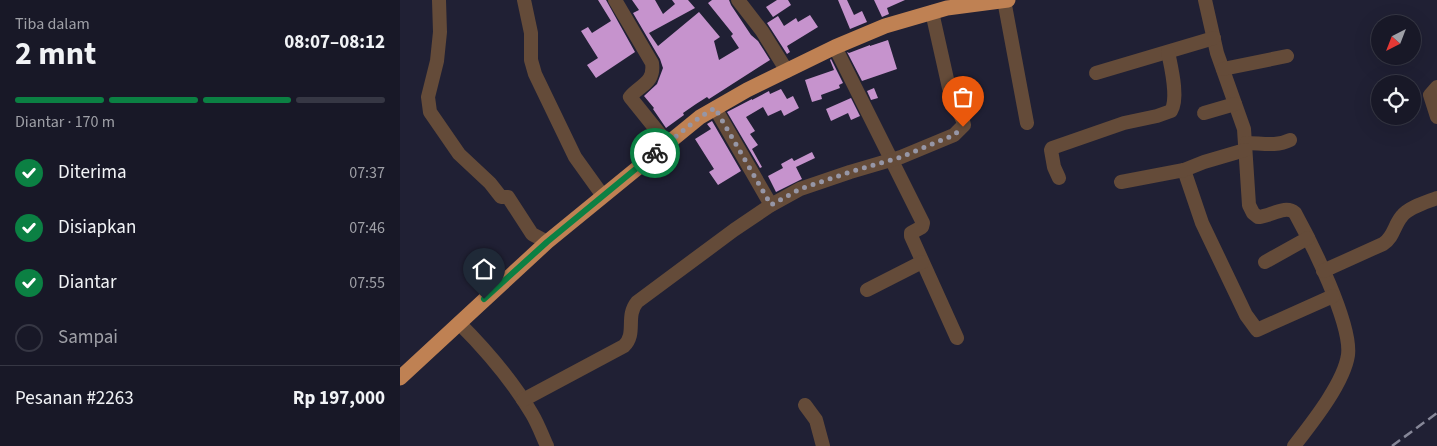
<!DOCTYPE html>
<html lang="id">
<head>
<meta charset="utf-8">
<style>
	:root { --surface:#181827; --page:#252533; --text:#f1f3f6; --muted:#9fa0a7; --line:#363744; --accent:#0b8043 }
	body { margin:0; font-family:"Source Sans 3",sans-serif; background:var(--page); color:var(--text); height:100vh; display:flex; flex-direction:column; font-size:19px; white-space:nowrap }
	* { box-sizing:border-box; margin:0 }
	p { font-size:16px; color:var(--muted) }
	.icon { flex:none; width:28px; height:28px; fill:none; stroke:currentColor; stroke-width:2; stroke-linecap:round; stroke-linejoin:round }
	.map { position:relative; flex:1; overflow:hidden }
	.details { display:flex; flex-direction:column; background:var(--surface); width:400px }
	.details>* { flex:none }
	.needle { width:32px; rotate:222deg }
	.buttons { position:absolute; left:971px; top:15px; display:grid; gap:10px }
	.buttons a { display:grid; place-items:center; width:50px; height:50px; border-radius:50%; background:var(--surface); box-shadow:0 5px 20px #0002,0 0 0 1px var(--line); font-size:25px }
	.pin { position:absolute; display:grid; place-items:center; width:42px; height:42px; color:#fff; margin:-51px -21px; border-radius:50% 50% 50% 0; rotate:-45deg; box-shadow:0 0 5px #0007 }
	.pin .icon { rotate:45deg }
	.courier { position:absolute; display:grid; place-items:center; width:50px; height:50px; margin:-25px; border:4px solid #0b8043; border-radius:50%; background:#fff; color:#222; box-shadow:0 1px 6px #0007 }
	.summary em { font-style:normal; font-weight:700 }
	.summary div { display:flex; flex-direction:column-reverse }
	.summary { display:flex; align-items:center; justify-content:space-between; height:85px; padding:0 15px }
	h1 { font-size:32px; font-weight:700; line-height:38px }
	.bar { display:grid; grid-template-columns:repeat(4,1fr); gap:8px 5px; align-content:center; height:60px; padding:0 15px }
	.bar i { height:6px; border-radius:4px; background:var(--line) }
	.bar .current { background:var(--accent) }
	.bar p { grid-column:span 4 }
	.line { display:flex; align-items:center; gap:12px; padding:0 15px; border-top:1px solid var(--line) }
	.line div { flex:1 }
	ol { padding:0 15px; list-style:none }
	li { display:flex; align-items:center; gap:15px; height:55px }
	li p { margin-inline-start:auto }
	li .icon { padding:5px; border-radius:50%; background:var(--accent); color:#fff; stroke-width:4 }
	li:last-child { color:var(--muted) }
	li i { width:28px; height:28px; border:2px solid var(--line); border-radius:50% }
	main { display:flex; flex:1; min-height:0 }
	.map>svg:first-child { display:block }
	.building { fill:#c693cd }
	.lines { fill:none; stroke-linecap:round; stroke-linejoin:round }
	.minor { stroke:#644b39; stroke-width:14 }
	.highway { stroke:#bf8153; stroke-width:15 }
	.rail { stroke:#868798; stroke-width:2.5; stroke-dasharray:10 5; stroke-linecap:butt }
	.done { stroke:#9696a6; stroke-width:5; stroke-dasharray:0 9 }
	.route { stroke:#0b8043; stroke-width:6 }
</style>
</head>
<body>
<main>
<section class="details">
<div class="summary"><div><h1>2 mnt</h1><p>Tiba dalam</p></div><em>08:07–08:12</em></div>
<div class="bar"><i class="current"></i><i class="current"></i><i class="current"></i><i></i><p>Diantar · 170 m</p></div>
<ol>
<li><svg class="icon" aria-label="check" viewBox="0 0 24 24"><path d="M5 12l5 5 9-10"/></svg>Diterima<p>07:37</p></li>
<li><svg class="icon" aria-label="check" viewBox="0 0 24 24"><path d="M5 12l5 5 9-10"/></svg>Disiapkan<p>07:46</p></li>
<li><svg class="icon" aria-label="check" viewBox="0 0 24 24"><path d="M5 12l5 5 9-10"/></svg>Diantar<p>07:55</p></li>
<li><i></i>Sampai</li>
</ol>
<div class="line" style="height:65px"><div>Pesanan #2263</div><b>Rp 197,000</b></div>
</section>
<div class="map">
<svg width="1037" height="446" viewBox="0 0 1037 446">
	<rect width="100%" height="100%" fill="#202034"/>
	<g class="building">
		<path d="M198 0H206L235 52 196 78 187 65 198 58 181 31 188 27 192 33 211 21Z"/>
		<path d="M232 0H255L263 14 275 4 272 0H288L295 8 249 33 258 46 299 12 320 37 314 41 319 60 339 48 331 36 333 34 308 3 312 0H329L331 5 351 35 358 41 370 60 309 99 307 97 296 104 283 113 284 115 266 128 253 109 254 108 244 96 257 84 263 68 260 59 233 13 239 10Z"/>
		<path d="M377 0H388L391 5 373 17 366 7Z"/>
		<path d="M438 0H447L454 15 462 11 467 22 450 29Z"/>
		<path d="M474 0H505L487 8 489 14 482 17Z"/>
		<path d="M410 15 418 27 387 46 390 52 387 54 367 23 378 16 384 26 396 18 398 22Z"/>
		<path d="M488 40 497 69 462 81 447 52 449 53 470 45V46Z"/>
		<path d="M431 59 443 83 439 85 440 88 421 95 422 99 412 102 405 80 434 70 430 60Z"/>
		<path d="M474 88 478 98 471 100 467 91Z"/>
		<path d="M381 89 387 99 393 96 399 108 384 116 381 110 368 116 363 107 346 117 355 131 350 134 358 145 352 149 362 167 360 168 327 112 352 99V100L369 91 370 94Z"/>
		<path d="M451 98 460 116 451 120 448 113 431 121 426 109Z"/>
		<path d="M312 121 341 171 318 185 309 172 314 169 295 139 311 129 307 124Z"/>
		<path d="M412 152 415 158 396 167 402 179 376 192 368 176 383 168 381 164 392 158 394 161Z"/>
	</g>
	<g class="lines">
		<g class="minor">
			<path d="M39 0 40 32 37 61 28 97 30 112 59 154 90 183 101 197H108L132 234 147 242"/>
			<path d="M124 0 131 33V60L135 74 175 157 203 196"/>
			<path d="M215 0 252 63C255 83 240 85 230 97L267 143"/>
			<path d="M338 0 362 31 387 71"/>
			<path d="M604 0 627 123"/>
			<path d="M805 0 817 53 844 129 849 205 853 213 858 217C870 217 885 204 895 213 911 242 952 324 948 355 944 383 911 424 894 446"/>
			<path d="M435 47 523 223 522 227 511 233V236L557 338"/>
			<path d="M823 69 887 56"/>
			<path d="M696 73 814 38"/>
			<path d="M1037 87 1030 95 1037 117"/>
			<path d="M315 108 371 205"/>
			<path d="M804 113 835 104"/>
			<path d="M846 143C861 143 876 147 890 140"/>
			<path d="M784 170 802 223 846 315 857 330 933 296"/>
			<path d="M659 178 654 167 651 150 652 148 724 123 757 116 771 111C779 98 771 67 768 52"/>
			<path d="M721 182 784 170 804 162 845 150"/>
			<path d="M865 262 908 238"/>
			<path d="M923 271 983 244C994 237 994 225 1002 216 1009 207 1027 202 1037 198"/>
			<path d="M467 290 522 262"/>
			<path d="M59 323C87 351 112 380 132 414 138 424 142 435 147 446"/>
			<path d="M123 400 224 346C237 333 225 317 237 302L334 230 371 205 400 189 450 172 501 157 554 135 564 125 563 121 549 88 532 12"/>
			<path d="M405 405 416 420 423 446"/>
		</g>
		<path class="highway" d="M0 378 147 242 300 117 347 90 435 47 485 26 547 8 608 0"/>
		<path class="rail" d="M992 446 1037 413"/>
	</g>
	<g class="lines">
		<path class="done" d="M255 153 300 117 315 108 371 205 400 189 450 172 501 157 554 135 563 127"/>
		<path class="route" d="M84 299 147 242 255 153"/>
	</g>
</svg>
<div class="buttons">
<a><svg class="needle" viewBox="-14 -14 28 28"><path d="M0-13l5 13h-10z" fill="#e53935"/><path d="M0 13l5-13h-10z" fill="#9fa0a7"/></svg></a>
<a><svg class="icon" aria-label="locate" viewBox="0 0 24 24"><circle cx="12" cy="12" r="6"/><path d="M12 2v4M12 18v4M2 12h4M18 12h4"/></svg></a>
</div>
<div class="pin" style="left:563px;top:127px;background:#ea580c"><svg class="icon" aria-label="bag" viewBox="0 0 24 24"><path d="M5 8h14l-1 12H6zM9 8a3 3 0 0 1 6 0"/></svg></div>
<div class="pin" style="left:84px;top:299px;background:#1f2937"><svg class="icon" aria-label="home" viewBox="0 0 24 24"><path d="M3 11l9-7 9 7M6 9v11h12V9"/></svg></div>
<div class="courier" style="left:255px;top:153px"><svg class="icon" aria-label="bike" viewBox="0 0 24 24"><circle cx="6" cy="16" r="4"/><circle cx="18" cy="16" r="4"/><path d="M6 16l4-8h5l3 8M10 8l3 8H6M13 5h3"/></svg></div>
</div>
</main>
</body>
</html>
